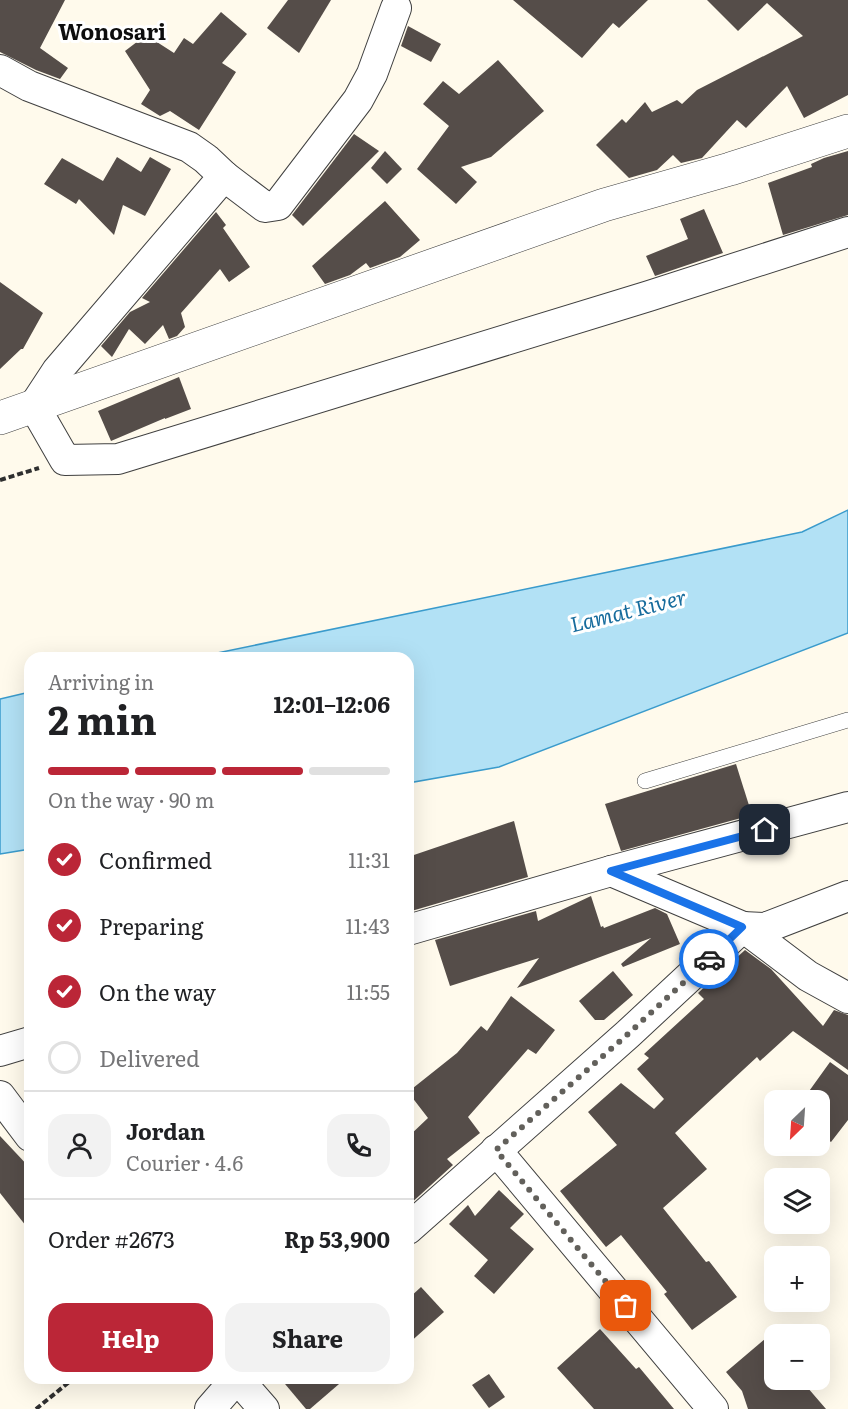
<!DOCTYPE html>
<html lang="en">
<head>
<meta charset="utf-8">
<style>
	:root { --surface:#fff; --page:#f2f2f2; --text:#202124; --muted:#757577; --line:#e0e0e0; --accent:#bb2637 }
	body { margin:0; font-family:Literata,serif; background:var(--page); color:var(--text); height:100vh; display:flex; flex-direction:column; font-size:22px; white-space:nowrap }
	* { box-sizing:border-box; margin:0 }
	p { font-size:20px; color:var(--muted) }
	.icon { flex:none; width:33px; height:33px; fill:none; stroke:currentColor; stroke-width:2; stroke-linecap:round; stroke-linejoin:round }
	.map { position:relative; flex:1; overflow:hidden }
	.side { position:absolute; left:24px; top:652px; width:390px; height:732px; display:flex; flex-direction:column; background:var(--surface); border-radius:18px; box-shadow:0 6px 24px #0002 }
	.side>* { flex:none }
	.needle { width:39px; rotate:205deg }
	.controls { position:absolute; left:764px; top:1090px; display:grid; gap:12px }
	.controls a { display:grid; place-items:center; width:66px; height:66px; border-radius:12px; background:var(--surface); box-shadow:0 6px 24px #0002; font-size:30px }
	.pin { position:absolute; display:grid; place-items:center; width:51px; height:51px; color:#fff; margin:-26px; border-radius:12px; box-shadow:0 3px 9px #0006 }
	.courier { position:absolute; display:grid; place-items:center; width:60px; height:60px; margin:-30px; border:4px solid #1a73e8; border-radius:50%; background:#fff; color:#222; box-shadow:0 2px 8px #0007 }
	.head em { font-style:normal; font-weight:700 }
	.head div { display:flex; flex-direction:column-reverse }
	.head { display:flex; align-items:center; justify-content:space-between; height:102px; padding:0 24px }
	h1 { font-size:39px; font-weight:700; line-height:45px }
	.bar { display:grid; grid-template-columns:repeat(4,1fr); gap:9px 6px; align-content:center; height:72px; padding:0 24px }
	.bar i { height:8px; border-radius:4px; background:var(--line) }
	.bar .on { background:var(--accent) }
	.bar p { grid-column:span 4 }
	.line { display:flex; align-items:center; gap:15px; padding:0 24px; border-top:2px solid var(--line) }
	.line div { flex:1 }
	.round { display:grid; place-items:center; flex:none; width:63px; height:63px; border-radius:18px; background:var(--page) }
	ol { padding:0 24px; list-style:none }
	li { display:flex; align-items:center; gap:18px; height:66px }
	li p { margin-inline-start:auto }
	li .icon { padding:6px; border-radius:50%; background:var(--accent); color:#fff; stroke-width:4 }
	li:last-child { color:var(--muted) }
	li i { width:33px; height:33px; border:3px solid var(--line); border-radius:50% }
	.cta { display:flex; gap:12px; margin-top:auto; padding:12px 24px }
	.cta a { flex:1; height:69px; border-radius:18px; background:var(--accent); color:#fff; font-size:24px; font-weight:700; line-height:69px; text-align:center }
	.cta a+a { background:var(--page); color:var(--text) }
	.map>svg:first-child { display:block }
	.water { fill:#b2e1f5; stroke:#3a9bcc; stroke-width:1.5 }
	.building { fill:#554d49 }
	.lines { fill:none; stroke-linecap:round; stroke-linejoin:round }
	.service-casing { stroke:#404040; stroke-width:16 }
	.minor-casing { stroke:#404040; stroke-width:32 }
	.tertiary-casing { stroke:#404040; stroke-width:34 }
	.path { stroke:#2f2f2f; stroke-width:4; stroke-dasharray:6 3; stroke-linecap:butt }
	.service { stroke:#fff; stroke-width:15 }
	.minor { stroke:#fff; stroke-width:30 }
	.tertiary { stroke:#fff; stroke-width:33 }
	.done { stroke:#62605b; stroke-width:6; stroke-dasharray:0 10.8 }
	.route { stroke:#1a73e8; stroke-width:8 }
	.labels { text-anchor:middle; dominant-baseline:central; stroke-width:6; stroke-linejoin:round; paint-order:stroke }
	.water-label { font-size:21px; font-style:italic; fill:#176c9d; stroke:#fff }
	.quarter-label { font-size:22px; font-weight:bold; fill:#0d0d0d; stroke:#fff }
</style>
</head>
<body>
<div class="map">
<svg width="848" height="1409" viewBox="0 0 848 1409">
	<rect width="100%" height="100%" fill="#fffaec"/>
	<g class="water">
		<path d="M848 510V633L499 767 408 783V658H193L802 532Z"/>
		<path d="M30 692V849L0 854V699Z"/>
	</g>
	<g class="building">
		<path d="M0 0H65L40 48 68 68 60 79 36 70 0 52Z"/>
		<path d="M288 0H331L299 53 267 28Z"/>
		<path d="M513 0H648L619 28 613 23 582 58Z"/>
		<path d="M707 0H848V95L804 118 787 86 746 128 737 120 702 158 681 163 673 155 657 170 629 178 596 145 622 119 626 123 645 102 652 112 677 100 682 104 697 90 803 36 767 3 738 31Z"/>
		<path d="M221 12 247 34 222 63 236 72 199 130 170 111 160 116 141 104 150 90 125 51 146 35 174 53 184 38 193 44Z"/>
		<path d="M408 26 441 44 431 62 401 46Z"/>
		<path d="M498 60 544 111 491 157 461 167 477 182 456 204 417 169 449 126 423 104 443 81 459 94Z"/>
		<path d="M354 134 379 151 303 226 292 215Z"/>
		<path d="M385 151 402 169 387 184 371 168Z"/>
		<path d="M848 151V215L783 235 768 183 812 167 811 164 824 158Z"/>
		<path d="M117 157 141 172 150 157 171 169 145 216 123 205 114 235 79 199 76 204 44 184 62 158 103 181Z"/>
		<path d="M385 201 420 240 400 257 370 268 366 263 350 275 325 284 312 266Z"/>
		<path d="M704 209 723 253 655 276 646 256 688 239 680 219Z"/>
		<path d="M216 212 226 225 223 228 250 267 229 282 220 269 181 313 185 327 177 336 169 339 163 325 145 344 129 329 112 357 101 346 130 312 150 302 142 298Z"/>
		<path d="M0 282 43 313 23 349H21L0 369Z"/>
		<path d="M179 377 191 409 165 419V418L111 441 98 411Z"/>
		<path d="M736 764 752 815 621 851 605 804Z"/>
		<path d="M514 821 528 877 408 912V857Z"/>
		<path d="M591 896 601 927 603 926 604 928 655 908 667 914 680 944 623 967 621 964 651 938 517 988 539 958 450 986 435 940 536 911 538 921Z"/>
		<path d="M745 950 771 969 823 1026 834 1010 848 1015V1070L793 1031 760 1061 757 1057 675 1133 707 1169 663 1208 706 1262 709 1261 737 1297 692 1330 664 1294 667 1292 621 1235 606 1247 560 1191 617 1145 588 1112 621 1083 654 1109 664 1099 637 1069 649 1058 644 1054 704 999 698 993Z"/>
		<path d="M613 971 633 995 604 1020H595L579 1001Z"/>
		<path d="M511 996 555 1030 536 1054 528 1049 468 1117 480 1133 447 1159 453 1165 408 1206V1137L428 1118 408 1092 457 1053 481 1026 487 1031Z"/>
		<path d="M830 1062 848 1075V1120L831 1142 819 1133V1101H802Z"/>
		<path d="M0 1136 30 1168V1231L0 1193Z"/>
		<path d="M499 1190 524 1214 510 1228 534 1249 494 1294 474 1276 488 1260 449 1224 468 1205 475 1216Z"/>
		<path d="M421 1287 444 1312 408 1344V1299Z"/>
		<path d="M600 1329 636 1369 639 1367 674 1409H594L557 1368Z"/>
		<path d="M765 1339 774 1349V1380H801L826 1409H748L742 1391 726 1372Z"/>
		<path d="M489 1374 505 1397 489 1408 472 1385Z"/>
		<path d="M280 1378H346L310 1409H306Z"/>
	</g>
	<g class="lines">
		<defs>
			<path id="service" d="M645 781 848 720"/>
			<g id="minor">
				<path d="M0 70 29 86 189 147 206 159 224 176 57 371 34 406 65 460 118 459 649 296 848 232"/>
				<path d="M224 176 265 207 278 205 358 100 372 74 396 8"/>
				<path d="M611 871 743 927 808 976 848 998"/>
				<path d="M408 930 611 871 848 807"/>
				<path d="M0 1051 30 1042"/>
				<path d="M0 1096 30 1136"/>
				<path d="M496 1150 713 1409"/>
				<path d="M408 1229 628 1034 743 927 765 928 848 896"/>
				<path d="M237 1378 264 1409"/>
				<path d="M210 1409 237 1378"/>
			</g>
			<path id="tertiary" d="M0 418 604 205 730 169 848 131"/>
		</defs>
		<use href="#service" class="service-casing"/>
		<use href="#minor" class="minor-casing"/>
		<use href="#tertiary" class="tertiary-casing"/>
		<g class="path">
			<path d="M0 480 39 468"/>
			<path d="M36 1409 74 1378"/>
		</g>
		<use href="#service" class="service"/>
		<use href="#minor" class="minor"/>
		<use href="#tertiary" class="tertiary"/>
	</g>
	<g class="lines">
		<path class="done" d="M626 1306 496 1150 628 1034 709 959"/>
		<path class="route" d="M709 959 742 927 611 871 765 830"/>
	</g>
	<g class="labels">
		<g class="water-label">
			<text transform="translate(628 609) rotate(-14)">Lamat River</text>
		</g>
		<g class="quarter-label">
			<text x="112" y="30">Wonosari</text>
		</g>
	</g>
</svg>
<div class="controls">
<a><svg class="needle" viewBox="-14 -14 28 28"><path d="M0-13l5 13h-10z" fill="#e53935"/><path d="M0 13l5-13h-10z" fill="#757577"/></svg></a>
<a><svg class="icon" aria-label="layers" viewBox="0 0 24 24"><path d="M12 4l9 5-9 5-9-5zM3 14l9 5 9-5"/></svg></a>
<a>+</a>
<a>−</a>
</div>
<div class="pin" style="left:626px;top:1306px;background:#ea580c"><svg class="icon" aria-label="bag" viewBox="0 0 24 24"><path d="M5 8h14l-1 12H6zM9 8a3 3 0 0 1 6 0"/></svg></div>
<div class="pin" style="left:765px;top:830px;background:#1f2937"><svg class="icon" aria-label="home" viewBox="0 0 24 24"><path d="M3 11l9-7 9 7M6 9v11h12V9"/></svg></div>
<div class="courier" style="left:709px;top:959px"><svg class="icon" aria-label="car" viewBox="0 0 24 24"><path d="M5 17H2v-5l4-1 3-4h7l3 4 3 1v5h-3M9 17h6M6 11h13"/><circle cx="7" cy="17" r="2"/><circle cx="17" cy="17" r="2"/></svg></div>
<section class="side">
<div class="head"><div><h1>2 min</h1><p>Arriving in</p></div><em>12:01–12:06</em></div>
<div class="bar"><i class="on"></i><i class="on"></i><i class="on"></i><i></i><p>On the way · 90 m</p></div>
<ol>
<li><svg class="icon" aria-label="check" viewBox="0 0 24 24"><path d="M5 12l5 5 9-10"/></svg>Confirmed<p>11:31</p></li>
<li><svg class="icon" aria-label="check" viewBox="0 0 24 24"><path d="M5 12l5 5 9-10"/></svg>Preparing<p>11:43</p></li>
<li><svg class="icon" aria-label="check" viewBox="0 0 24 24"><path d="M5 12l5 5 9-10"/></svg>On the way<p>11:55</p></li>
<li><i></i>Delivered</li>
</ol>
<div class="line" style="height:108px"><a class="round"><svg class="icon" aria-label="person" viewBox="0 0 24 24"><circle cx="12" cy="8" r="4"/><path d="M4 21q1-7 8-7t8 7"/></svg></a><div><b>Jordan</b><p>Courier · 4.6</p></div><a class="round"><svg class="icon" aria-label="phone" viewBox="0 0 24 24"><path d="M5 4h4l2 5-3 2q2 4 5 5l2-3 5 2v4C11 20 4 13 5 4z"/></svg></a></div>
<div class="line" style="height:78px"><div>Order #2673</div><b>Rp 53,900</b></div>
<div class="cta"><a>Help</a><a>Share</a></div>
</section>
</div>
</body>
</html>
